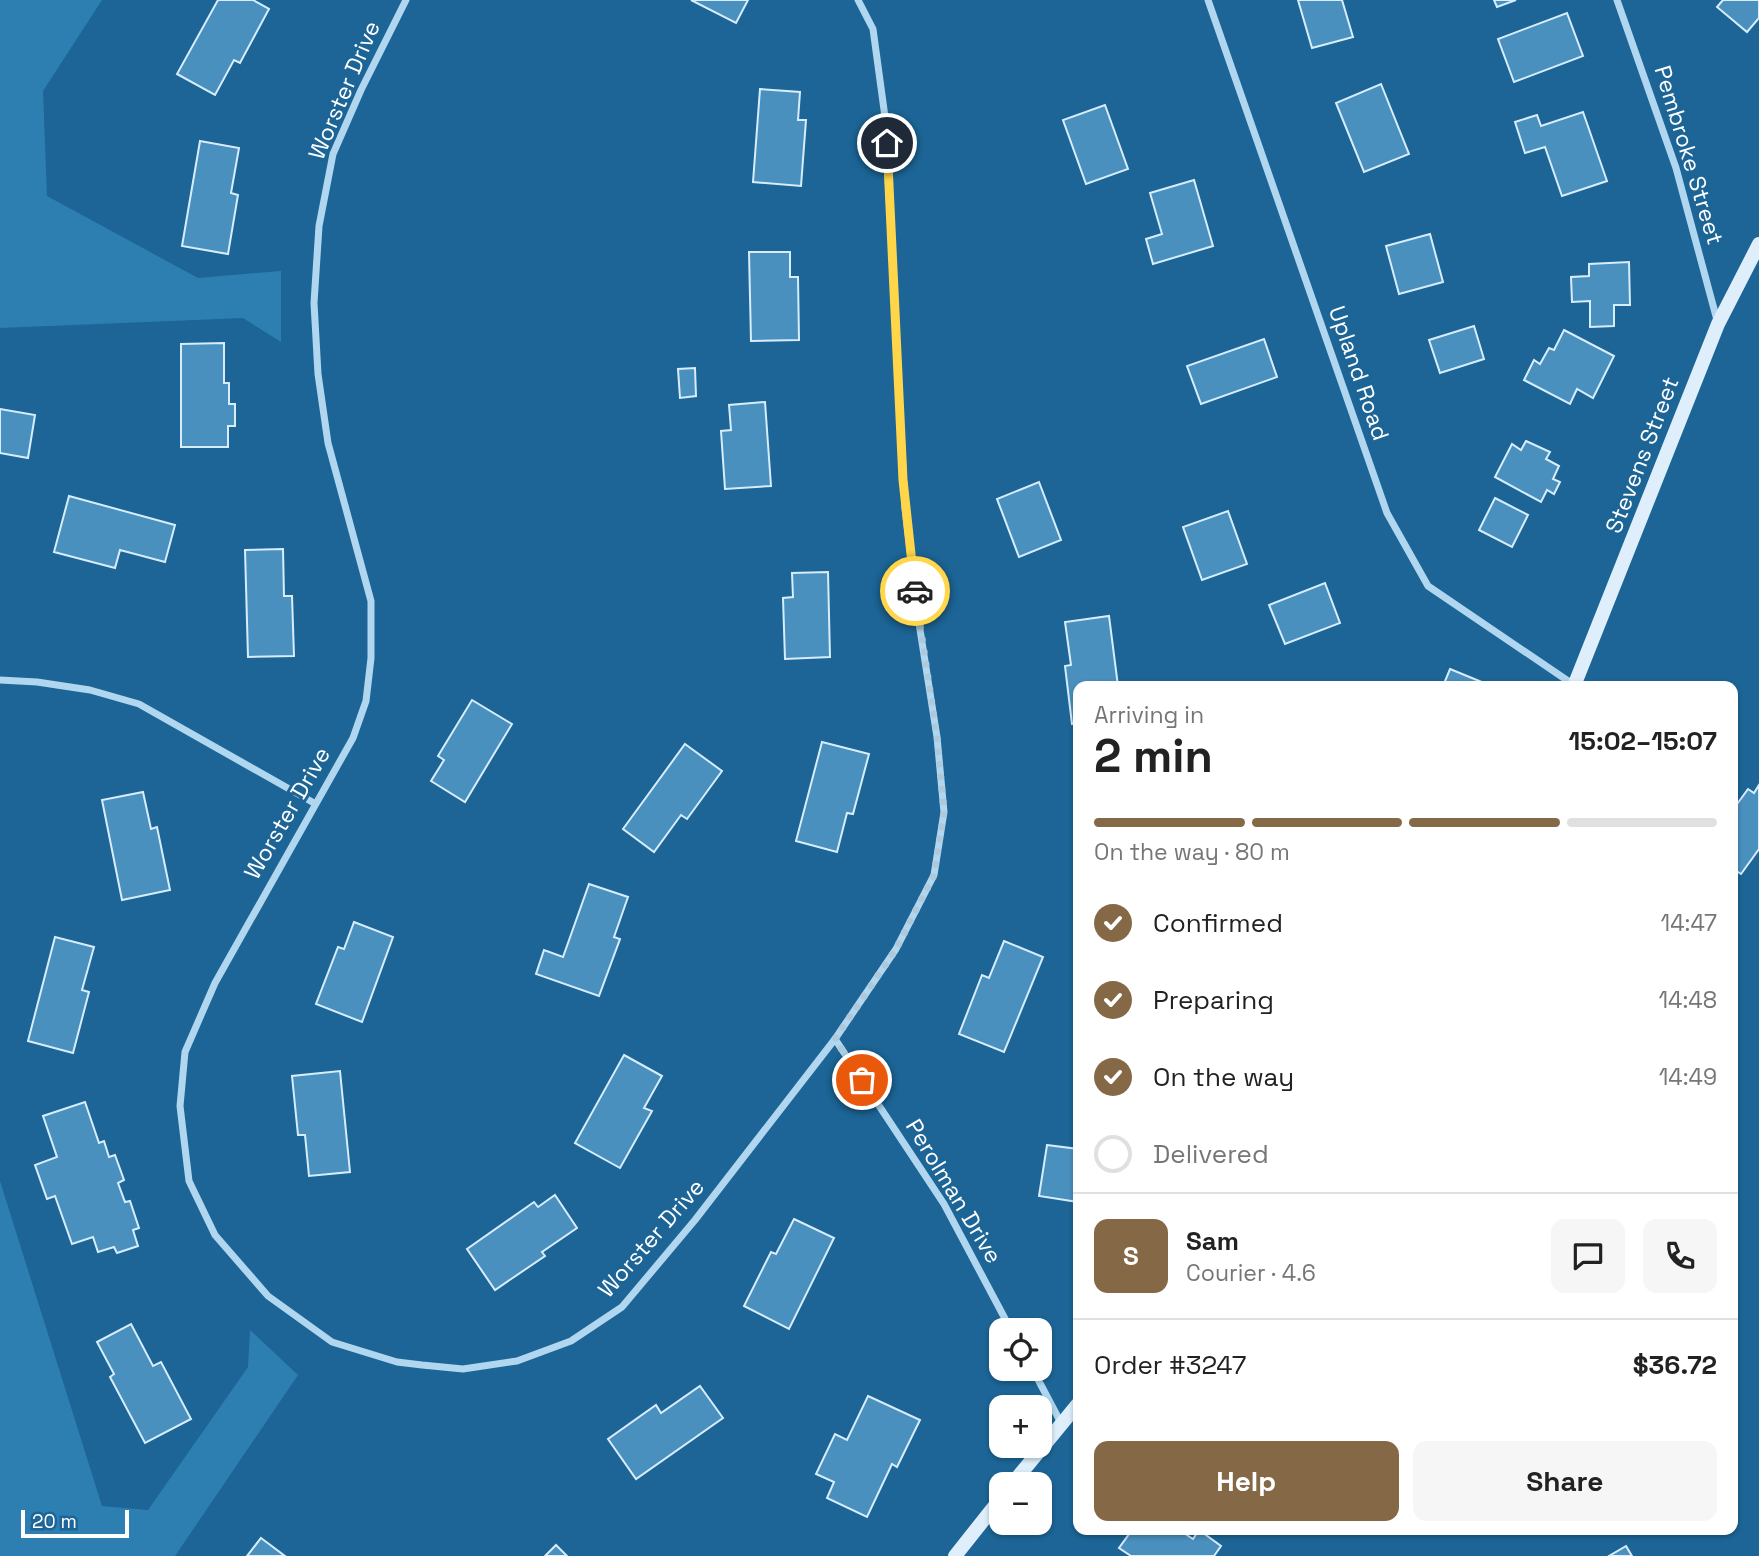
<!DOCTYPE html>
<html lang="en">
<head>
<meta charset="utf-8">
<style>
	:root { --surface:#fff; --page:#f6f6f6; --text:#222; --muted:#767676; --line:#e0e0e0; --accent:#856845 }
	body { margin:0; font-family:"Space Grotesk",sans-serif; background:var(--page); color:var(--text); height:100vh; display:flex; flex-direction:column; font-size:26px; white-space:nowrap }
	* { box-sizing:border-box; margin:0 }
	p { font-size:23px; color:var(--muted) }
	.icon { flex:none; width:38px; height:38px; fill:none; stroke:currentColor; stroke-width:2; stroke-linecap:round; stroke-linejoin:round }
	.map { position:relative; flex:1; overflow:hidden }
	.sheet { position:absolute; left:1073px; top:681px; width:665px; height:854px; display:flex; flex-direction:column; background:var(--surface); border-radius:14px; box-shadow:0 2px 5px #0004 }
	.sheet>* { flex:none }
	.buttons { position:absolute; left:989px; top:1318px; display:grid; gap:14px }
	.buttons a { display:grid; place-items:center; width:63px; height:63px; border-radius:14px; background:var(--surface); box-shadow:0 2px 5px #0004; font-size:35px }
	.scale { position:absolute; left:21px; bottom:18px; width:108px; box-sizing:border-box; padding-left:7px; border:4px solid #fff; border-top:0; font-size:19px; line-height:24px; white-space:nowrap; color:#fff; -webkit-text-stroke:5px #1c6596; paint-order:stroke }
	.pin { position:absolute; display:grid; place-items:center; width:60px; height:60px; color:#fff; margin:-30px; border:4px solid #fff; border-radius:50%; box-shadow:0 2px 7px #0007 }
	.courier { position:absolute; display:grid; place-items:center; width:70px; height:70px; margin:-35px; border:5px solid #ffd54a; border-radius:50%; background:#fff; color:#222; box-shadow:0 2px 9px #0007 }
	.headline em { font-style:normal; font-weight:800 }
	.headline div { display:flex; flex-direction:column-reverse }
	.headline { display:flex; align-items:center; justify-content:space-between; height:119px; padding:0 21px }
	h1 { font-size:46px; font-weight:800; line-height:52px }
	.bar { display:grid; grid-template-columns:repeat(4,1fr); gap:10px 7px; align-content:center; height:84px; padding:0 21px }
	.bar i { height:9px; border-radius:5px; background:var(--line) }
	.bar .current { background:var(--accent) }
	.bar p { grid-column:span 4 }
	.line { display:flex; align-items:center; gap:18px; padding:0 21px; border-top:2px solid var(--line) }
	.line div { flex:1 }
	.round { display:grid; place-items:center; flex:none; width:74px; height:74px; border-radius:14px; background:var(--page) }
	ol { padding:0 21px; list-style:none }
	li { display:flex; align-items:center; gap:21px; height:77px }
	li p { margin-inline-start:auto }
	li .icon { padding:7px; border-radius:50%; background:var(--accent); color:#fff; stroke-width:4 }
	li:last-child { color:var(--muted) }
	li i { width:38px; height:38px; border:4px solid var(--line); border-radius:50% }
	.cta { display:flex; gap:14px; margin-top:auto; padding:14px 21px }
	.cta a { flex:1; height:80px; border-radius:14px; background:var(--accent); color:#fff; font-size:28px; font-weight:800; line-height:80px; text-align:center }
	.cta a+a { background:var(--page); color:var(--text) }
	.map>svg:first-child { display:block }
	.green { fill:#2d7fb2 }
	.building { fill:#4a90be; stroke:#d7edfb; stroke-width:2 }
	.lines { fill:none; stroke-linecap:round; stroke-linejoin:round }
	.street { stroke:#b0d7ef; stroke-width:7 }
	.secondary { stroke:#deeffb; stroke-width:14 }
	.done { stroke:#b0c9da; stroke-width:7; stroke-dasharray:0 12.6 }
	.route { stroke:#ffd54a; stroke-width:9 }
	.labels { text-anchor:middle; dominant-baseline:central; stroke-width:6; stroke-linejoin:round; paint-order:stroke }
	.street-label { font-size:23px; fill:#fff; stroke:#1c6596 }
</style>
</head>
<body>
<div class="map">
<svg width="1759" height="1556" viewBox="0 0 1759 1556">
	<rect width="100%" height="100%" fill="#1c6596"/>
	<g class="green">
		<path d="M0 0H102L43 91 47 196 198 278 281 271V342L243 318 0 328Z"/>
		<path d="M0 1181 102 1506 148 1510 248 1367 250 1330 298 1375 175 1556H0Z"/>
	</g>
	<g class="building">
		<path d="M218 0H253L269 9 240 63 234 60 215 95 177 74Z"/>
		<path d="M691 0H748L736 23Z"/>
		<path d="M1298 0H1342L1353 37 1312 48Z"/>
		<path d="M1494 0H1516L1497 7Z"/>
		<path d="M1723 0H1759V18L1747 32 1717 7Z"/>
		<path d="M1567 13 1583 56 1514 82 1498 39Z"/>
		<path d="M1381 84 1409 154 1364 172 1336 103Z"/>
		<path d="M760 89 800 92 798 120H806L801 186 753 182Z"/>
		<path d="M1105 105 1128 169 1086 184 1063 120Z"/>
		<path d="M1583 112 1607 181 1562 196 1545 147 1525 153 1515 122 1537 115 1541 126Z"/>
		<path d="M200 141 239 148 231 193 238 195 228 254 182 246Z"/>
		<path d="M1194 180 1213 246 1153 264 1146 239 1162 234 1150 193Z"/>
		<path d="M1430 234 1443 282 1399 294 1386 246Z"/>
		<path d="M749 252H790V277H798L799 340 751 341Z"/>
		<path d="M1629 262 1630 305H1614V326L1590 327V301L1572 302 1571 277 1589 276V264Z"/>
		<path d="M1474 326 1484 359 1440 373 1429 340Z"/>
		<path d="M1564 330 1614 356 1593 398 1577 389 1570 404 1524 380 1534 360 1540 364 1549 348 1554 350Z"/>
		<path d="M1264 339 1277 377 1201 404 1187 366Z"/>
		<path d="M224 343V383H229V404H235V426H228V447H181V344Z"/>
		<path d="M695 368 696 396 680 398 678 369Z"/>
		<path d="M765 402 771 486 725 489 721 431 731 430 729 405Z"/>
		<path d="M0 409 35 415 28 458 0 453Z"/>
		<path d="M1526 441 1550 452 1546 459 1559 466 1553 479 1560 482 1554 494 1547 490 1541 502 1495 477 1512 444 1521 450Z"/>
		<path d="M1039 482 1061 540 1019 557 997 499Z"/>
		<path d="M69 496 175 525 165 562 120 550 115 568 54 552Z"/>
		<path d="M1495 498 1528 515 1512 547 1479 530Z"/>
		<path d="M1228 511 1247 564 1202 580 1183 527Z"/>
		<path d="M283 549 284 596H292L294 656 248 657 245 550Z"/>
		<path d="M828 572 830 657 785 659 783 598 793 597 792 573Z"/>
		<path d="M1325 583 1340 623 1285 644 1269 605Z"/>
		<path d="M1109 616 1118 686H1078V723L1072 724 1065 666 1071 665 1065 622Z"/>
		<path d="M1450 669 1489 685V686H1443Z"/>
		<path d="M472 700 512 724 465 802 431 781 444 760 438 756Z"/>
		<path d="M822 742 869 754 853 814 847 813 837 852 796 841Z"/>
		<path d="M685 744 722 771 687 819 681 815 654 852 623 829Z"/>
		<path d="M1759 785V849L1741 874 1732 868V811L1748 789 1754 793Z"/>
		<path d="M143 792 151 829 157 827 170 890 122 900 102 800Z"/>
		<path d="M589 884 628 897 614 937 620 939 599 996 536 974 544 950 563 957Z"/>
		<path d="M354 922 393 937 362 1022 316 1004 338 947 344 949Z"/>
		<path d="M55 937 94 947 82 990 89 992 73 1053 28 1041Z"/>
		<path d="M1004 941 1043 957 1004 1052 959 1034 982 975 989 978Z"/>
		<path d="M624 1055 662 1076 644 1108 652 1111 620 1168 575 1143Z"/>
		<path d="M340 1071 350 1172 309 1176 305 1135H298L292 1076Z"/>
		<path d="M85 1102 99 1143 104 1141 109 1157 115 1155 124 1180 118 1183 125 1202 130 1201 139 1228 133 1230 138 1246 117 1253 114 1247 98 1252 93 1237 72 1244 55 1196 47 1199 35 1165 57 1157 43 1116Z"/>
		<path d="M1047 1145 1078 1149V1202L1039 1196Z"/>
		<path d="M555 1195 577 1228 542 1252 545 1256 495 1290 467 1249 534 1202 538 1207Z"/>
		<path d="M794 1219 834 1238 789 1329 744 1306 771 1252 776 1254Z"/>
		<path d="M131 1324 153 1366 161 1362 191 1419 145 1443 110 1377 114 1374 97 1342Z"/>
		<path d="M700 1386 723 1418 636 1479 608 1439 656 1405 661 1413Z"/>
		<path d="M868 1396 920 1420 897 1467 892 1464 867 1517 827 1498 834 1482 816 1474 835 1434 847 1440Z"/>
		<path d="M1132 1530H1179L1193 1539 1199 1530 1221 1546 1214 1556H1131L1119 1548Z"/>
		<path d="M261 1538 285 1556H247Z"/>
		<path d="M556 1545 567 1556H545Z"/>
		<path d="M1626 1546 1632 1556H1609Z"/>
	</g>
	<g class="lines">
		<g class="street">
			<path d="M406 0 361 90 333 154 319 226 314 303 318 374 328 443 371 601V658L366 701 353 738 215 983 185 1052 180 1106 189 1181 215 1235 268 1296 332 1342 397 1362 422 1365 463 1369 517 1361 571 1341 622 1307 695 1220 835 1039 896 949 934 875 944 812 937 737 918 617 905 508 885 117 873 29 858 0"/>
			<path d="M1208 0 1387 513 1428 586 1574 685"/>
			<path d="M1617 0 1676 168 1717 320"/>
			<path d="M0 680 37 682 90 690 139 704 314 803"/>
			<path d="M835 1039 944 1204 1011 1330"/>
			<path d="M1032 1368 1061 1423"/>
		</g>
		<g class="secondary">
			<path d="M1574 686 1718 324 1759 244"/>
			<path d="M1012 1484 1078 1404"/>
			<path d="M955 1556 1001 1498"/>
		</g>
	</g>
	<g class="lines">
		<path class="done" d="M862 1080 835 1039 896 949 934 875 944 812 937 737 915 591"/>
		<path class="route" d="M887 143 903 480 915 591"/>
	</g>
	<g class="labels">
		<g class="street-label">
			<text transform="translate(344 90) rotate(-67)">Worster Drive</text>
			<text transform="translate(1689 155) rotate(73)">Pembroke Street</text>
			<text transform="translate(1359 373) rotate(71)">Upland Road</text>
			<text transform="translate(1642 455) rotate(-69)">Stevens Street</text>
			<text transform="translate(287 813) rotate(-60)">Worster Drive</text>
			<text transform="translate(954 1191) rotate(59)">Perolman Drive</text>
			<text transform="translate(651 1238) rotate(-49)">Worster Drive</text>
		</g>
	</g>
</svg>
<div class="buttons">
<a><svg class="icon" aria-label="locate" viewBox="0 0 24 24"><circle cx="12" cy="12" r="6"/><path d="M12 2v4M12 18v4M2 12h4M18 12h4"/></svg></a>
<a>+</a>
<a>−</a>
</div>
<div class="scale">20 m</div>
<div class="pin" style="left:862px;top:1080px;background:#ea580c"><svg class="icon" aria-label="bag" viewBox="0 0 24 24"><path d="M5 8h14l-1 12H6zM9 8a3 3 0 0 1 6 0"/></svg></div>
<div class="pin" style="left:887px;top:143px;background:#1f2937"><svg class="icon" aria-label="home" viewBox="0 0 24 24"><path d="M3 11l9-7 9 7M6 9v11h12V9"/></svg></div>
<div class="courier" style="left:915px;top:591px"><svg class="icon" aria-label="car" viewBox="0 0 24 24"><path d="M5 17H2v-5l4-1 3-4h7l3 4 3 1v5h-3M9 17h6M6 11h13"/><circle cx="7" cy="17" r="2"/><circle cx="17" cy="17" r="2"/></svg></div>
<section class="sheet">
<div class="headline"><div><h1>2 min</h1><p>Arriving in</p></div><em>15:02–15:07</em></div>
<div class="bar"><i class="current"></i><i class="current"></i><i class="current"></i><i></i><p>On the way · 80 m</p></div>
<ol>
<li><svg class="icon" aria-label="check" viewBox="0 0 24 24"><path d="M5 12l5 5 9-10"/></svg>Confirmed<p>14:47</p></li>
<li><svg class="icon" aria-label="check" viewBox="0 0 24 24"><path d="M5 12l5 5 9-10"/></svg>Preparing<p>14:48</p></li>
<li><svg class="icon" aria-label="check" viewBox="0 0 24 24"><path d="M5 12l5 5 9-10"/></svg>On the way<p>14:49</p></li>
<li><i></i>Delivered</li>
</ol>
<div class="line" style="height:126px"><b class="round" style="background:var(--accent);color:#fff">S</b><div><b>Sam</b><p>Courier · 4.6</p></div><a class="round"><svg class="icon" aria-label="chat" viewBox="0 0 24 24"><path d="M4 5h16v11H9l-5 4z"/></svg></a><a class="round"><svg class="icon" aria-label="phone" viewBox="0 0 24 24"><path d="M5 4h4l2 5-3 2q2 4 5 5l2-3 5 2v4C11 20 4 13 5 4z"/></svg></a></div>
<div class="line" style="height:91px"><div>Order #3247</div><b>$36.72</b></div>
<div class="cta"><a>Help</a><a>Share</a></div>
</section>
</div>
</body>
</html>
